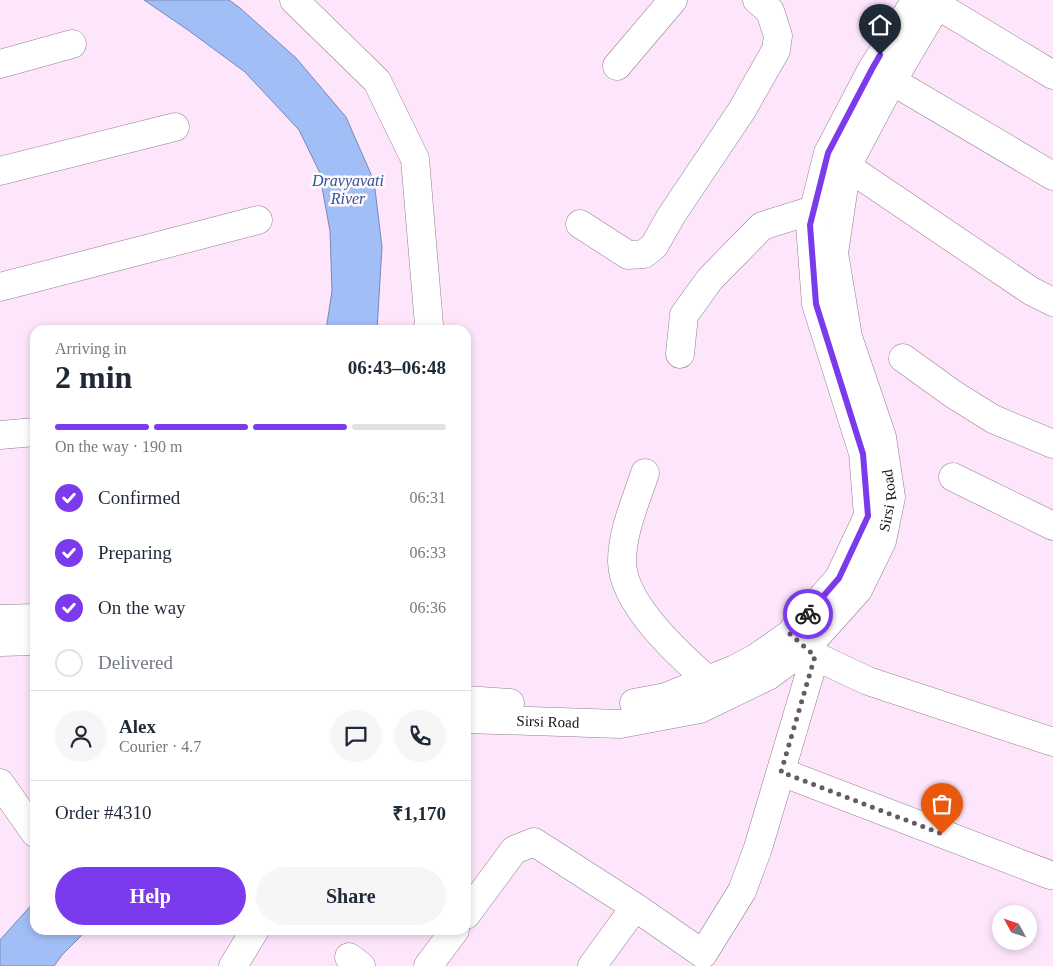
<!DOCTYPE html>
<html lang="en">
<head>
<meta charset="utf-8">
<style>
	:root { --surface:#fff; --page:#f6f6f7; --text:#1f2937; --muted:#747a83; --line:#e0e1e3; --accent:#7c3aed }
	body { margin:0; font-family:"Times New Roman",serif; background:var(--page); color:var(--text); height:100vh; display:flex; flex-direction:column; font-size:19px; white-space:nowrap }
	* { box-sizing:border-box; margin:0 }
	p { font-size:16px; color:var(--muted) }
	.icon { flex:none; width:28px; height:28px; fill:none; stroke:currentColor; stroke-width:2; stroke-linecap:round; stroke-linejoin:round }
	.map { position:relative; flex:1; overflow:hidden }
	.details { position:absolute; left:30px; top:325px; width:441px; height:610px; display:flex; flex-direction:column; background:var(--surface); border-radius:15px; box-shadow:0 2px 8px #0003 }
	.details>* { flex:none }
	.needle { width:32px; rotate:310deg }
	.buttons { position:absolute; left:992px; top:905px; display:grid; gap:10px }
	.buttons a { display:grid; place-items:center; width:45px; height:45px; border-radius:50%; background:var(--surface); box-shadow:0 2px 8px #0003; font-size:25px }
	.pin { position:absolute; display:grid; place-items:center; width:42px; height:42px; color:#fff; margin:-51px -21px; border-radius:50% 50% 50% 0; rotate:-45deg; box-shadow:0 0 5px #0007 }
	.pin .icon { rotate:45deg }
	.courier { position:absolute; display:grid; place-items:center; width:50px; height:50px; margin:-25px; border:4px solid #7c3aed; border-radius:50%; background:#fff; color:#222; box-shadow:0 1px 6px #0007 }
	.summary em { font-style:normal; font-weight:600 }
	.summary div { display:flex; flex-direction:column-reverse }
	.summary { display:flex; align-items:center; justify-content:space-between; height:85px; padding:0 25px }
	h1 { font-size:32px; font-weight:600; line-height:38px }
	.bar { display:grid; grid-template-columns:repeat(4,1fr); gap:8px 5px; align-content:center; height:60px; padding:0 25px }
	.bar i { height:6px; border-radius:4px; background:var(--line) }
	.bar .on { background:var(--accent) }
	.bar p { grid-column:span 4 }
	.line { display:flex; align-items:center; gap:12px; padding:0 25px; border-top:1px solid var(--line) }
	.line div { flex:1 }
	.round { display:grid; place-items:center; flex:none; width:52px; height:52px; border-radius:26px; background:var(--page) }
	ol { padding:0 25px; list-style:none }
	li { display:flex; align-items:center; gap:15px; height:55px }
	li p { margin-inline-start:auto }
	li .icon { padding:5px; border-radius:50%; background:var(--accent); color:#fff; stroke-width:4 }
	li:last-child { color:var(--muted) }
	li i { width:28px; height:28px; border:2px solid var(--line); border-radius:50% }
	.cta { display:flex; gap:10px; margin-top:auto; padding:10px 25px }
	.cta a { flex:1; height:58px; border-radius:30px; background:var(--accent); color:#fff; font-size:20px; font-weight:600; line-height:58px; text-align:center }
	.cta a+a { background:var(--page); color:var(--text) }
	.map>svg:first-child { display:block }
	.water { fill:#a2bef6; stroke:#7889b2 }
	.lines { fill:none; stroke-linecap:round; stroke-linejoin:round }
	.minor-casing { stroke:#947e92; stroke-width:29 }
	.minor { stroke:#fff; stroke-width:28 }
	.done { stroke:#675966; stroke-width:5; stroke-dasharray:0 9 }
	.route { stroke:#7c3aed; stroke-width:6 }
	.labels { text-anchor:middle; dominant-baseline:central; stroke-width:5; stroke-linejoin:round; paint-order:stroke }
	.street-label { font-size:15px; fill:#160e15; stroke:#fef9fd }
	.water-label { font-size:16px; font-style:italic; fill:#325294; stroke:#fef9fd }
</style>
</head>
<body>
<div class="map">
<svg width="1053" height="966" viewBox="0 0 1053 966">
	<rect width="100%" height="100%" fill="#fde5fb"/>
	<g class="water">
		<path d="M144 0H229L240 8 296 58 346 117 374 181 382 247 377 330H326L332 291 330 231 319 171 299 130 245 72 188 30Z"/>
		<path d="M35 901V930H87L62 955 54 966H0V940Z"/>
	</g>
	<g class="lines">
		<defs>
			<g id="minor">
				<path d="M294 0 377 81 415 159 429 325 427 330"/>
				<path d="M937 5 1053 75"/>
				<path d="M0 64 72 44"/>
				<path d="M617 66 673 0"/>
				<path d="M892 81 1053 176"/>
				<path d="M833 157 1031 291 1053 302"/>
				<path d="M0 171 175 127"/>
				<path d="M580 224 628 255 644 254 654 246 671 216 742 110 776 50 778 36 770 11 757 0"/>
				<path d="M0 287 258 220"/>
				<path d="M680 354 684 315 710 279 762 226 813 210"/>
				<path d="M903 358 953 394 993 419 1053 444"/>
				<path d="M0 435 35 432"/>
				<path d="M645 473C636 501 622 531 622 562 623 604 678 654 708 680"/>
				<path d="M953 477 1053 526"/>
				<path d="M0 619 35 618"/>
				<path d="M0 642 35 641"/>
				<path d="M801 644 815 656 868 681 1053 742"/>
				<path d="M466 700 510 703"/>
				<path d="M634 703 666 697 735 669 756 658 790 634 839 578 868 516 863 453 816 304 810 225 828 153 872 69 916 0"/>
				<path id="s1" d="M466 719 620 724 700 709 768 676 806 648 858 590 882 541 891 497 882 437 848 337 834 253 847 166 892 81 940 0"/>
				<path d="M781 772 1050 875"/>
				<path d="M0 783 35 833"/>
				<path d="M466 915 514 850 534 842 635 907 703 954 742 891 758 848 815 656"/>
				<path d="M349 957 361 966"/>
				<path d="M233 966 255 930"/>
				<path d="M428 966 455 930"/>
				<path d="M592 966 635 907"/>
			</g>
		</defs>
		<use href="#minor" class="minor-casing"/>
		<use href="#minor" class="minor"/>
	</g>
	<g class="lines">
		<path class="done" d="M808 614 790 634 815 656 781 772 942 834"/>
		<path class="route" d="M808 614 839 578 868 516 863 454 816 304 810 225 828 153 872 69 880 55"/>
	</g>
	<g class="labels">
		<g class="street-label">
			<text stroke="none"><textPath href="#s1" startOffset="532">Sirsi Road</textPath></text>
			<text stroke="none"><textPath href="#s1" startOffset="82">Sirsi Road</textPath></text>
		</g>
		<g class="water-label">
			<text x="348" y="180">Dravyavati<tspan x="348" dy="18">River</tspan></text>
		</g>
	</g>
</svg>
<div class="buttons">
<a><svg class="needle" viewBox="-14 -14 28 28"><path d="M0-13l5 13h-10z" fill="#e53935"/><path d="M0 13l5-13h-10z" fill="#747a83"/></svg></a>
</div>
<div class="pin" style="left:942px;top:834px;background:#ea580c"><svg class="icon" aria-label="bag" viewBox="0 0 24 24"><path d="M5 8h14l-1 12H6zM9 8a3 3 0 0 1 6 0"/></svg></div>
<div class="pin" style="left:880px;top:55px;background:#1f2937"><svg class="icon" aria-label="home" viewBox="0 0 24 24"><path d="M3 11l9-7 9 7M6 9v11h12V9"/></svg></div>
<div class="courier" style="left:808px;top:614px"><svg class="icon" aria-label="bike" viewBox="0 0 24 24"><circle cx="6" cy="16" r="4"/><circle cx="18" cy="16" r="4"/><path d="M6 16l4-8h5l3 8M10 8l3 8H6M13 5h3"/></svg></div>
<section class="details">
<div class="summary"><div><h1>2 min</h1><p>Arriving in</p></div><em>06:43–06:48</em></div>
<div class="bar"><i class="on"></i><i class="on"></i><i class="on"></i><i></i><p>On the way · 190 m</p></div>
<ol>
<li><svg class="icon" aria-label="check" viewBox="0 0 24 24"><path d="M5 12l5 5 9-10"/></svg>Confirmed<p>06:31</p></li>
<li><svg class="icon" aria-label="check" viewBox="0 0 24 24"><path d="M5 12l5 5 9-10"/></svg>Preparing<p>06:33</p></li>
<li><svg class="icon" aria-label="check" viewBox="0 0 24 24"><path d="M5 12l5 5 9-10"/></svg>On the way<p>06:36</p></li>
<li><i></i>Delivered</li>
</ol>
<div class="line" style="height:90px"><a class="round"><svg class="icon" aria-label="person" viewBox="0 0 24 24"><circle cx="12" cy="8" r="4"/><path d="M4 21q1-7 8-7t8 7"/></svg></a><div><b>Alex</b><p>Courier · 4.7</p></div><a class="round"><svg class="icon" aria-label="chat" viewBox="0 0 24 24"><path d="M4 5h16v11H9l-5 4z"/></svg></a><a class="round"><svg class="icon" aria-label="phone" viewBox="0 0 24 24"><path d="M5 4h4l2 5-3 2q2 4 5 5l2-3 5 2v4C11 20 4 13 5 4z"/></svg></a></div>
<div class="line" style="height:65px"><div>Order #4310</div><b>₹1,170</b></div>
<div class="cta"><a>Help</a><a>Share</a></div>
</section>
</div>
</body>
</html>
